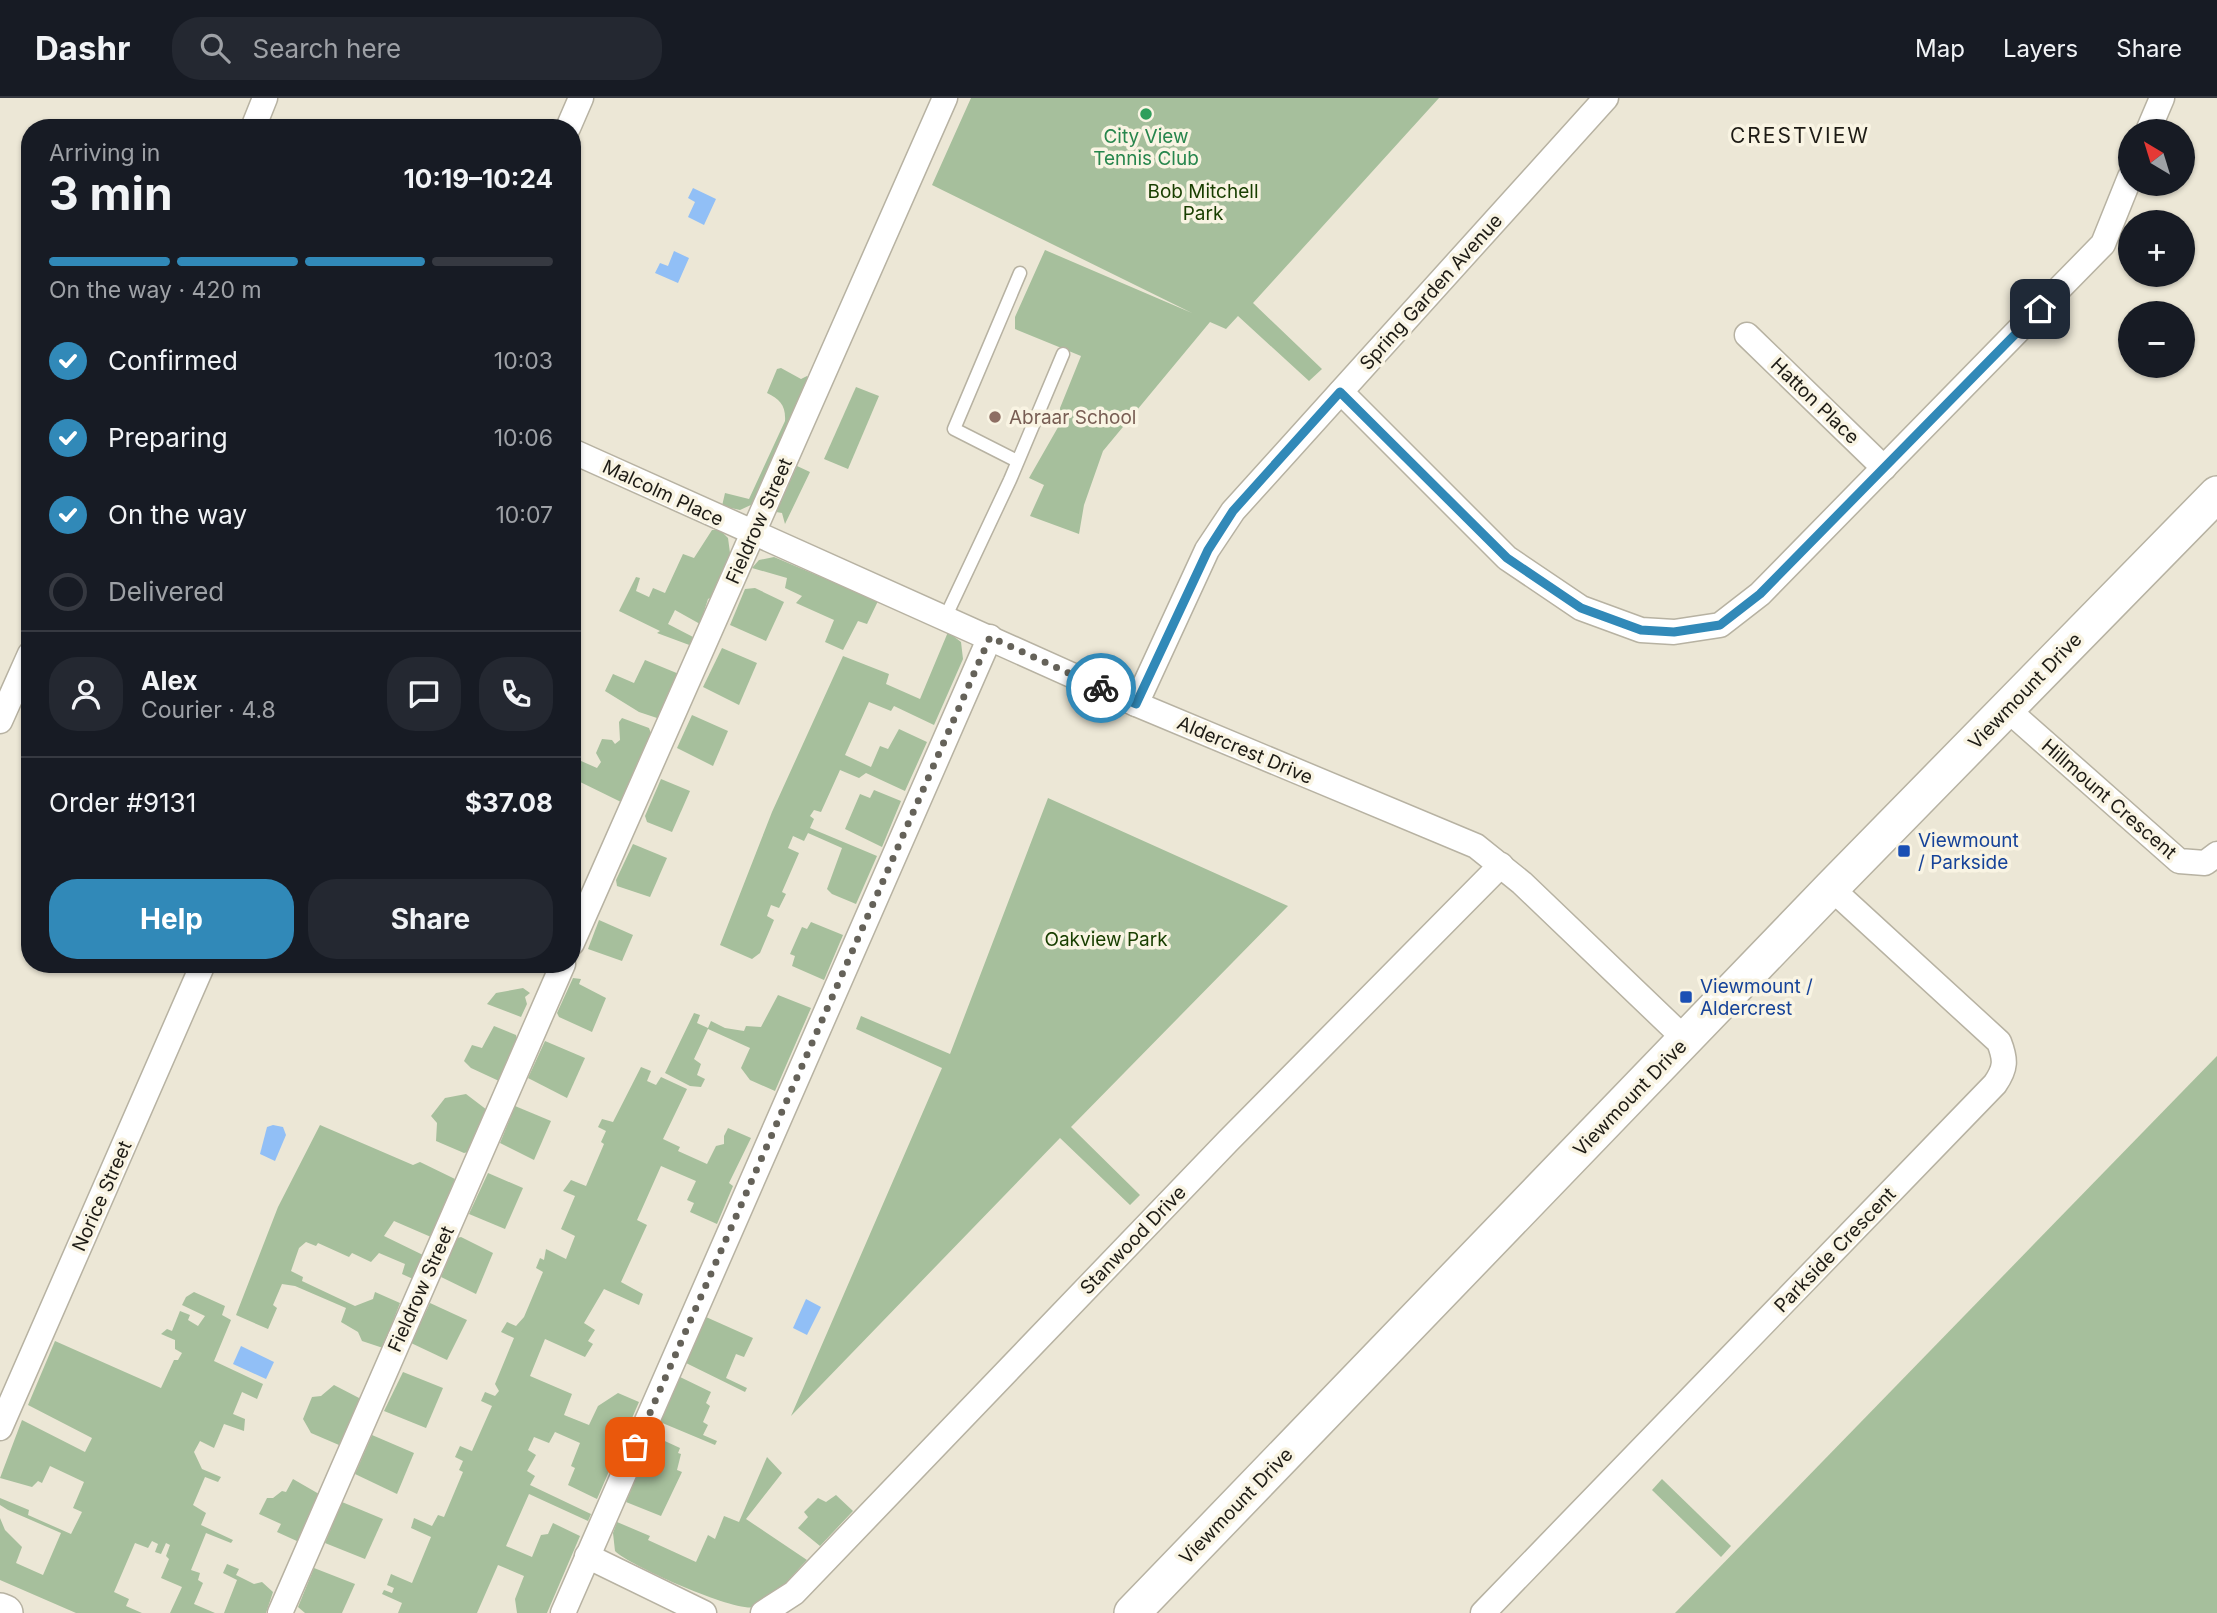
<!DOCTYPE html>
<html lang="en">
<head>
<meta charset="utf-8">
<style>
	:root { --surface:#171b24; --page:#242831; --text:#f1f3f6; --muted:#9ea1a6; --line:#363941; --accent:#3189b8 }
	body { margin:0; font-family:Inter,sans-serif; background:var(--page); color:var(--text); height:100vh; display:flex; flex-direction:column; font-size:26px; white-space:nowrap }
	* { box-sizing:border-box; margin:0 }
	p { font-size:23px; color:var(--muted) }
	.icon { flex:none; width:38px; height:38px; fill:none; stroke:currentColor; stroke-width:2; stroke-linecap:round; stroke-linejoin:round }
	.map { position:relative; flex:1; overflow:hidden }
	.drawer { position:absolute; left:21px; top:21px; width:560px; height:854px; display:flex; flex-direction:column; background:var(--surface); border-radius:28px; box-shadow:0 2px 5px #0004 }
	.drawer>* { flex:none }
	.needle { width:46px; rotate:322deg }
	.tools { position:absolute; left:2118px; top:21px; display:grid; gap:14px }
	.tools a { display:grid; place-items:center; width:77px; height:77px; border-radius:50%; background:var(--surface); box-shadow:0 2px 5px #0004; font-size:35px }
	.pin { position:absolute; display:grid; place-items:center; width:60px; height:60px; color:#fff; margin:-30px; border-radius:14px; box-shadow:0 4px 10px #0006 }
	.courier { position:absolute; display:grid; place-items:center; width:70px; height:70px; margin:-35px; border:5px solid #3189b8; border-radius:50%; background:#fff; color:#222; box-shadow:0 2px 9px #0007 }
	.headline em { font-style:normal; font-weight:700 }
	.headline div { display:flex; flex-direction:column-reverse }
	.headline { display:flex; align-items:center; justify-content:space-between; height:119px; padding:0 28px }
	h1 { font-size:46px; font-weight:700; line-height:52px }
	.bar { display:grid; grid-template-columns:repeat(4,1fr); gap:10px 7px; align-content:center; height:84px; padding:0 28px }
	.bar i { height:9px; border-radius:5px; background:var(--line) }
	.bar .current { background:var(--accent) }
	.bar p { grid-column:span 4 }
	.line { display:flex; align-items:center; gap:18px; padding:0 28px; border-top:2px solid var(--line) }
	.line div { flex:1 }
	.round { display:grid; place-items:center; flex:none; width:74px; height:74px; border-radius:28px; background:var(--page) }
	ol { padding:0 28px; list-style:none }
	li { display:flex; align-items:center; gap:21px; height:77px }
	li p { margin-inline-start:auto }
	li .icon { padding:7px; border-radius:50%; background:var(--accent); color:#fff; stroke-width:4 }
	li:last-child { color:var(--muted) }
	li i { width:38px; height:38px; border:4px solid var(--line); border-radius:50% }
	.cta { display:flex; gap:14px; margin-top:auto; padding:14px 28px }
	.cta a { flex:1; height:80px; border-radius:28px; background:var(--accent); color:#fff; font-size:28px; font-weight:700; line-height:80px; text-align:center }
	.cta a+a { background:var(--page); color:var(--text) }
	header { display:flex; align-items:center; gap:42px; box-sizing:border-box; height:98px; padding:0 35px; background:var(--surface); border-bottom:2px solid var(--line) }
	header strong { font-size:33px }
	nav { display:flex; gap:38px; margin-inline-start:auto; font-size:24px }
	.search { width:490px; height:63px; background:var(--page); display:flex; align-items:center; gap:18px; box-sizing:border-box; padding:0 24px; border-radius:28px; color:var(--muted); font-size:26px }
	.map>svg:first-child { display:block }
	.green { fill:#a6bf9c }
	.water { fill:#91bff6 }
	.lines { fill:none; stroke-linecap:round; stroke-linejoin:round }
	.lane-casing { stroke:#b7b2a2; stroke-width:15 }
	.street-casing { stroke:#b7b2a2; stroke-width:27 }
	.secondary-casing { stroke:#b7b2a2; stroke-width:38 }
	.lane { stroke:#fff; stroke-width:12 }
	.street { stroke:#fff; stroke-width:24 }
	.secondary { stroke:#fff; stroke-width:35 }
	.done { stroke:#656259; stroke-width:7; stroke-dasharray:0 12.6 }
	.route { stroke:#3189b8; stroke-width:9 }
	.leisure-dot { fill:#2e9e5b; stroke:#f9f4e3; stroke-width:2.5 }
	.education-dot { fill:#8d6e63; stroke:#f9f4e3; stroke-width:2.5 }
	.transit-dot { fill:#1a4fb4; stroke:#f9f4e3; stroke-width:2.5 }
	.labels { text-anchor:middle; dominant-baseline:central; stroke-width:7; stroke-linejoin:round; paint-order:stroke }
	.leisure-label { font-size:19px; fill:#27864d; stroke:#f9f4e3 }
	.park-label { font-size:19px; fill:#183e00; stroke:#f9f4e3 }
	.street-label { font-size:19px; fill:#1d1b15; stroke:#f9f4e3 }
	.education-label { font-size:19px; fill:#785e54; stroke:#f9f4e3; text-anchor:start }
	.transit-label { font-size:19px; fill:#164399; stroke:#f9f4e3; text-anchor:start }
	.neighbourhood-label { font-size:21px; letter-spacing:2px; fill:#1d1b15; stroke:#f9f4e3 }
</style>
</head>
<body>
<header>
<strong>Dashr</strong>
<div class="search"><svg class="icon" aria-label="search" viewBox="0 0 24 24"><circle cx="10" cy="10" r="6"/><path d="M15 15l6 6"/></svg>Search here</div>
<nav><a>Map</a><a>Layers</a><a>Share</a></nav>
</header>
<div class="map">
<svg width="2217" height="1515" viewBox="0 0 2217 1515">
	<rect width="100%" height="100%" fill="#ece7d6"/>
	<g class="green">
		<path d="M971 0H1439L1253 205 1322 271 1309 283 1238 218 1226 231 1210 224 1103 353 1084 407 1079 436 1030 418 1044 387 1029 380 1061 324 1060 310 1081 258 1015 231V219L1045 152 1192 215 932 87Z"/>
		<path d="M781 270 801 281 807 278 809 280 753 406 740 412 722 408 725 395 749 401 785 323C786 308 780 301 767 295L777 271Z"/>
		<path d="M856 289 879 298 848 371 824 361Z"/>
		<path d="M797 368 810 374 785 426 782 415 776 414Z"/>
		<path d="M712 432H720L728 440 730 455 712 499 708 501 700 526 675 512 668 526 695 540 692 548 657 535 660 533 619 513 636 479 640 480 636 493 649 499 653 490 665 495 683 456 694 460Z"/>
		<path d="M774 459 878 503 867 526 858 523 843 552 825 544 834 522 796 505 802 498 785 490 787 480 752 470 759 462Z"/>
		<path d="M755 490 784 504 766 543 730 527 745 491Z"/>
		<path d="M948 534 961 544 963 561 934 627 894 608 891 613 869 604 845 657 871 669 880 648 888 651 899 631 927 644 905 693 866 675 859 680 840 672 821 714 814 712 810 718 814 721 810 730 877 758 856 806 832 796 827 791 842 750 808 735 804 743 793 738 788 750 799 755 782 794 786 796 779 810 771 807 767 818 774 822 760 855 752 861 720 847 772 714 843 558 889 576 886 586 920 601Z"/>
		<path d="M722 550 757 565 739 607 703 589Z"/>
		<path d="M645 562 679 576 662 617 657 620 639 614 605 593 613 576 634 585Z"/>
		<path d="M692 617 728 633 713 668 677 650Z"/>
		<path d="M622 620 649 630 652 638 621 704 572 680V659L597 670 601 664 596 655 602 641 612 642 615 646 620 642 619 624Z"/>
		<path d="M661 681 690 693 672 734 647 724 645 718Z"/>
		<path d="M874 692 901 703 882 749 845 731 860 696 870 700Z"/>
		<path d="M1048 700 1288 808 1071 1029 1140 1097 1130 1107 1060 1040 791 1318 942 970 856 931 861 918 950 956Z"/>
		<path d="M633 746 667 760 650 799 617 788 616 782Z"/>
		<path d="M599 822 633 837 622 863 588 851Z"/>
		<path d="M811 824 843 837 824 882 792 868 795 858 790 856 802 829 807 831Z"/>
		<path d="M573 880 581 881 579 886 606 900 592 934 559 919 557 915Z"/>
		<path d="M523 890 530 895 525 899 527 906 521 919 487 906 496 895Z"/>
		<path d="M778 897 811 910 775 993 750 982 741 970 750 950 708 931 694 961 701 966 697 977 705 981 701 989 690 988 665 975 694 915 700 917 697 925 708 930 711 923 725 930 744 933 746 928 761 929Z"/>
		<path d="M494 928 516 937 517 941 499 983 471 970 464 963 472 947 482 950Z"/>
		<path d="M545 943 585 960 567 1000 528 980Z"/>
		<path d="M2217 958V1515H1675Z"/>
		<path d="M641 969 651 973 647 983 656 987 661 979 687 991 663 1041 680 1049 678 1053 707 1066 716 1048 724 1046V1038L728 1030 751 1040 729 1085 733 1088 717 1126 690 1114 694 1105 687 1102 696 1083 661 1068 637 1122 647 1127 621 1184 643 1196 639 1207 604 1191 584 1225 595 1232 588 1243 593 1246 585 1259 545 1241 530 1278 572 1296 564 1317 589 1327 598 1308 618 1295 639 1304 597 1401 568 1387 575 1370 571 1368 580 1345 555 1334 549 1345 534 1339 528 1352 536 1357 527 1373 535 1378 530 1387 591 1416 588 1423 529 1396 506 1448 532 1459 541 1437 548 1436 553 1425 580 1438 547 1515H517L515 1501 524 1478 498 1467 477 1515H398L402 1505 382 1496 384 1492 392 1495 394 1490 387 1487 391 1476 412 1485 431 1439 411 1430 414 1420 432 1428 438 1417 444 1419 463 1374 459 1372 463 1363 455 1359 460 1348 472 1353 492 1308 481 1303 485 1294 495 1298 499 1293 495 1286 514 1240 501 1234 507 1224 516 1228 524 1219 543 1174 536 1170 540 1160 544 1162 546 1151 566 1161 575 1138 561 1131 575 1098 563 1093 571 1082 586 1088 604 1046 601 1044 606 1033 598 1029 602 1021 613 1024Z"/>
		<path d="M466 996 487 1012 468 1054 464 1055 436 1043 437 1025 431 1018 445 1000Z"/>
		<path d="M515 1008 551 1023 534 1062 500 1045Z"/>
		<path d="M320 1027 413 1067 420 1064 455 1081 431 1139 394 1123 384 1138 423 1157 413 1181 402 1176 405 1166 379 1155 371 1164 352 1155 349 1159 318 1145 316 1148 306 1144 299 1150 291 1173 303 1179 302 1183 355 1208 373 1201 375 1194 400 1205 383 1250 362 1243 358 1234 341 1224 346 1210 295 1188 282 1186 273 1207 277 1210 268 1231 236 1217 278 1109Z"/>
		<path d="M488 1075 523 1090 505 1131 469 1116Z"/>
		<path d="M461 1139 493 1155 476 1196 441 1179 457 1140Z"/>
		<path d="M194 1194 225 1208 222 1217 231 1222 214 1263 263 1286 257 1301 242 1294 233 1316 245 1321 244 1333 224 1326 214 1350 200 1343 194 1354 202 1371 221 1379 218 1384 205 1379 193 1407 206 1415 201 1427 233 1442 231 1445 206 1435 191 1472 200 1475 198 1482 203 1485 194 1506 215 1515H170L182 1489 161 1480 169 1461 166 1458 170 1447 166 1445 161 1456 155 1454 158 1446 152 1443 148 1450 135 1445 114 1494 129 1501 126 1508 142 1515H76L0 1482V1420L5 1432 22 1449 16 1465 43 1477 61 1435 8 1412 0 1407V1400L29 1412 28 1417 71 1436 82 1414 73 1410 84 1384 50 1368 42 1385 38 1383 32 1389 0 1380 22 1322 85 1354 92 1340 28 1307 55 1243 161 1290 174 1262H178L182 1255 175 1251V1242L161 1236 167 1231 172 1233 180 1213 190 1217 188 1222 198 1228 205 1218 182 1207 186 1199Z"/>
		<path d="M430 1205 467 1222 447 1262 411 1245Z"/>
		<path d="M706 1219 753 1240 744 1259 736 1256 726 1280 747 1290 745 1294 686 1265Z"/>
		<path d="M403 1274 443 1290 426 1330 384 1313Z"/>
		<path d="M680 1279 711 1294 706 1305 710 1308 703 1324 708 1327 703 1337 717 1343 715 1347 660 1324Z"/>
		<path d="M334 1287 361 1301 339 1347 311 1335 303 1321 312 1299 321 1298Z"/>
		<path d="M372 1337 414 1355 397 1396 355 1376Z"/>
		<path d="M654 1338 680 1350 678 1355 681 1356 677 1372 682 1374 661 1418 626 1404Z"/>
		<path d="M767 1359 782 1375 746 1421 807 1462C792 1477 775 1501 755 1509 736 1515 630 1468 615 1453L613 1435 617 1424 650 1438 648 1442 696 1464 708 1437 715 1441 724 1418 739 1424Z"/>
		<path d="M293 1381 319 1396 299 1444 277 1434 281 1426 259 1416 267 1400H273L282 1393 286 1394Z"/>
		<path d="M1662 1381 1731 1448 1721 1459 1652 1392Z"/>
		<path d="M836 1397 853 1413 820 1448 798 1430 808 1419 804 1414 818 1400 826 1404Z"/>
		<path d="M342 1404 383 1421 365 1461 325 1445Z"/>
		<path d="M227 1466 239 1471 236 1477 254 1486 262 1484 273 1494 266 1515H224L237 1482 223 1475Z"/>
		<path d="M314 1470 355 1486 342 1515H305L298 1509Z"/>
	</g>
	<g class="water">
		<path d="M693 90 716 101 704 127 688 119 695 104 688 100Z"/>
		<path d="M674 153 689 160 678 185 655 175 660 165 668 168Z"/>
		<path d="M273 1027 283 1029 286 1037 275 1063 260 1056 267 1029Z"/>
		<path d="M806 1201 821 1209 807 1237 793 1230Z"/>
		<path d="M241 1248 274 1264 266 1281 233 1266Z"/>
	</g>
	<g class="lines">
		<defs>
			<g id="lane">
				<path d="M1017 363 954 331 1020 175"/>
				<path d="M945 520 1010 382 1063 256"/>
			</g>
			<g id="street">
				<path d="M253 30 265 0"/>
				<path d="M568 30 581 0"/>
				<path d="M2148 33 2162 0"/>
				<path d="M1747 237 1884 370"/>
				<path d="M1341 294 1507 460 1581 510 1641 532 1674 534 1720 527 1760 496 2103 146 2130 79"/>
				<path d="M572 353 1136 606 1476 748 1522 785 1686 942"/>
				<path d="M1136 606 1207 452 1233 413 1606 0"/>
				<path d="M2008 612 2179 763 2205 765 2217 756"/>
				<path d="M0 623 30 556"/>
				<path d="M572 845 945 0"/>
				<path d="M0 1330 203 866"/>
				<path d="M587 1458 704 1515"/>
				<path d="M280 1515 563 866"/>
				<path d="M563 1515 990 539"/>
				<path d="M763 1515 794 1495 1228 1043 1501 767"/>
				<path d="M1483 1515 1995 986C2006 970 2006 962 1999 944L1831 790"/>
			</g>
			<g id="secondary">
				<path d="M0 1513 5 1515"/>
				<path d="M1132 1515 1831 790 2217 396"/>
			</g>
		</defs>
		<use href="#lane" class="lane-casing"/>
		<use href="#street" class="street-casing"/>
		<use href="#secondary" class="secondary-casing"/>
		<use href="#lane" class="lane"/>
		<use href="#street" class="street"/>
		<use href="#secondary" class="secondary"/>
	</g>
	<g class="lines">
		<path class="done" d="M635 1349 990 539 1101 590"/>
		<path class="route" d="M1101 590 1136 606 1208 452 1233 413 1340 294 1507 460 1581 510 1641 532 1674 534 1720 527 1760 496 2040 211"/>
	</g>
	<circle class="leisure-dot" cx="1146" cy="16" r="7"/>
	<circle class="education-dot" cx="995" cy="319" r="7"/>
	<g class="transit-dot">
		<rect x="1897" y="746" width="14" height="14" rx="3.5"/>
		<rect x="1679" y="892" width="14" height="14" rx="3.5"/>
	</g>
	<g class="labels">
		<g class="leisure-label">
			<text x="1146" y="38">City View<tspan x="1146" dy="22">Tennis Club</tspan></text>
		</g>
		<g class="park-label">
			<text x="1203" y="93">Bob Mitchell<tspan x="1203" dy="22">Park</tspan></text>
			<text x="1106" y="841">Oakview Park</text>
		</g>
		<g class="street-label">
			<text transform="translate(1431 194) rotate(-48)">Spring Garden Avenue</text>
			<text transform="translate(1815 303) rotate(44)">Hatton Place</text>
			<text transform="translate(663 395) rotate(25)">Malcolm Place</text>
			<text transform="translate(759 423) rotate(-66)">Fieldrow Street</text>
			<text transform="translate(2025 593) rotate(-46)">Viewmount Drive</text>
			<text transform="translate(1245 652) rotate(23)">Aldercrest Drive</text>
			<text transform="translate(2109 701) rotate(41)">Hillmount Crescent</text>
			<text transform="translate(1630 1000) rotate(-46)">Viewmount Drive</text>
			<text transform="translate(102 1098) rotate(-66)">Norice Street</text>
			<text transform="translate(1133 1142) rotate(-46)">Stanwood Drive</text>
			<text transform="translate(1835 1152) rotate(-46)">Parkside Crescent</text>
			<text transform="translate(421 1191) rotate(-66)">Fieldrow Street</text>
			<text transform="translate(1236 1408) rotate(-46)">Viewmount Drive</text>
		</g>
		<g class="education-label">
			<text x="1009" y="319">Abraar School</text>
		</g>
		<g class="transit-label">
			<text x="1918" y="742">Viewmount<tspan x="1918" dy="22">/ Parkside</tspan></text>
			<text x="1700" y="888">Viewmount /<tspan x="1700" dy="22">Aldercrest</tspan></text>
		</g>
		<g class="neighbourhood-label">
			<text x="1800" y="37">CRESTVIEW</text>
		</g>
	</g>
</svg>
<div class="tools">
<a><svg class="needle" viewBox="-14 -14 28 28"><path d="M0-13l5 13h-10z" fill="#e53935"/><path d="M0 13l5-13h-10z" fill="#9ea1a6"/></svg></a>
<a>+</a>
<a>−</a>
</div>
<div class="pin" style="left:635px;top:1349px;background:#ea580c"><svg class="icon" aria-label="bag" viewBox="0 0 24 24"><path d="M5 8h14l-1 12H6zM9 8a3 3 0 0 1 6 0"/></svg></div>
<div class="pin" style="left:2040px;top:211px;background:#1f2937"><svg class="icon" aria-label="home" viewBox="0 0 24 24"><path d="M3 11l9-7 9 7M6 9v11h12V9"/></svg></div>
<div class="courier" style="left:1101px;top:590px"><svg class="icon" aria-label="bike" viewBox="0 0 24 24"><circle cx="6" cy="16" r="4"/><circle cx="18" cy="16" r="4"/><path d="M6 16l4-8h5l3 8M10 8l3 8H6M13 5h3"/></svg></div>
<section class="drawer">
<div class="headline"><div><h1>3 min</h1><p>Arriving in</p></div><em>10:19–10:24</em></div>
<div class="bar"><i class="current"></i><i class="current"></i><i class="current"></i><i></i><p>On the way · 420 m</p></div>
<ol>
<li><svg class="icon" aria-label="check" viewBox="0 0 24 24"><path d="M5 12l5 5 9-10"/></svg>Confirmed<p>10:03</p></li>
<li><svg class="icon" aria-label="check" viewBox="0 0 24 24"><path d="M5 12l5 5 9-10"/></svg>Preparing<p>10:06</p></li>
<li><svg class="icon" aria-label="check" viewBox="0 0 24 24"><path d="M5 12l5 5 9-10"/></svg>On the way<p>10:07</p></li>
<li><i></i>Delivered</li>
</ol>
<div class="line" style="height:126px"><a class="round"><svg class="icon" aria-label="person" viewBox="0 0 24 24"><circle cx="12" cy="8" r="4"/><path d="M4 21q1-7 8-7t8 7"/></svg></a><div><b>Alex</b><p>Courier · 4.8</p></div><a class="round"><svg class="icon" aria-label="chat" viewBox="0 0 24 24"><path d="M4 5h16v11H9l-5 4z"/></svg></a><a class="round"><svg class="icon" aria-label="phone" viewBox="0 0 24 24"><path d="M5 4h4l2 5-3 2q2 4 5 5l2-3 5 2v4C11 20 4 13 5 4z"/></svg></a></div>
<div class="line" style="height:91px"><div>Order #9131</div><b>$37.08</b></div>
<div class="cta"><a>Help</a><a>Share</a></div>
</section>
</div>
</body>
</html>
